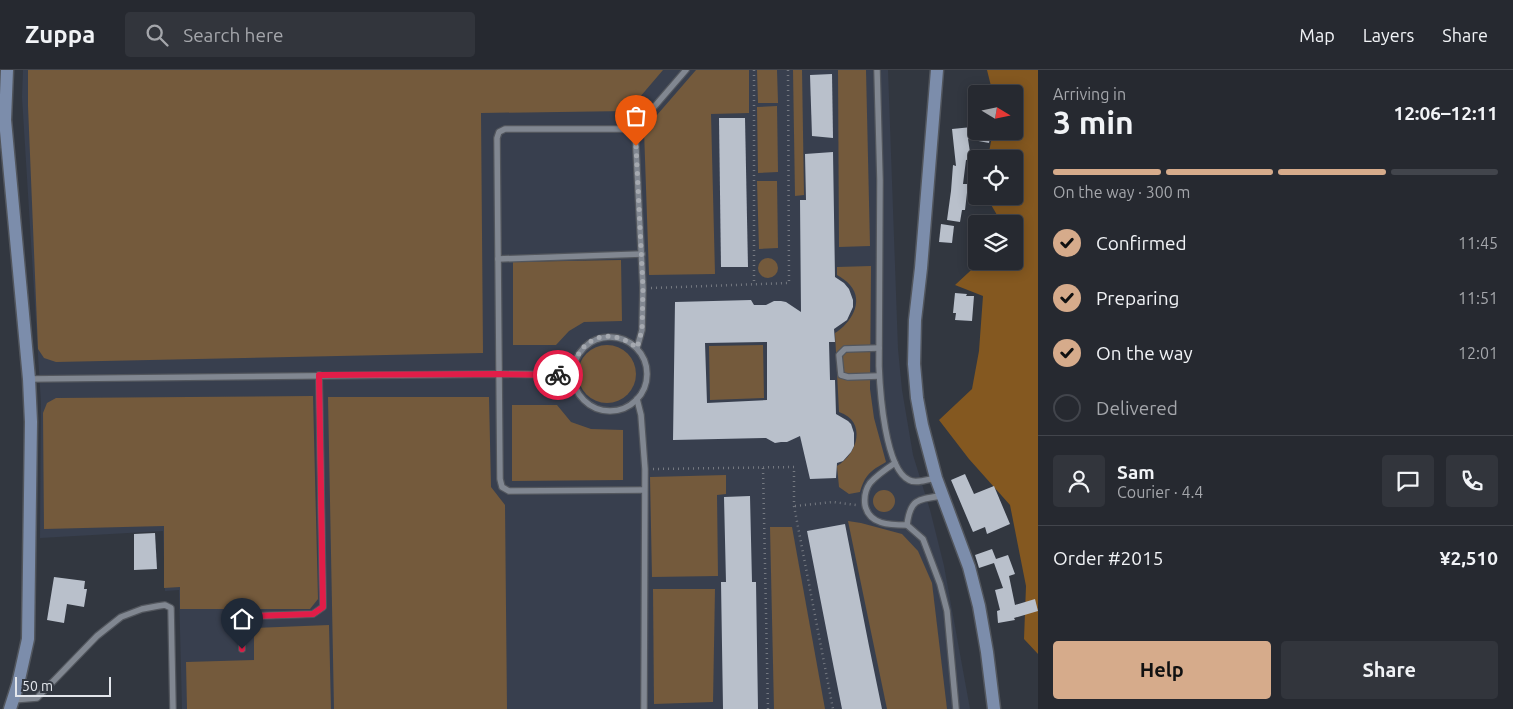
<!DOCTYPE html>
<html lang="en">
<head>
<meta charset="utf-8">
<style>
	:root { --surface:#262930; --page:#32353c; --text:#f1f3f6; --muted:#a4a6ab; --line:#42454c; --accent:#d6ab8b }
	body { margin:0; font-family:Ubuntu,sans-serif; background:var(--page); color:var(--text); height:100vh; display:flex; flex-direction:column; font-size:19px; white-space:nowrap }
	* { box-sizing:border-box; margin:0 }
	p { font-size:16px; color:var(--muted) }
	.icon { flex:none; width:28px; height:28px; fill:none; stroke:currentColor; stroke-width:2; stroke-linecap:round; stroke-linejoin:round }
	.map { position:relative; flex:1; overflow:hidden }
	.drawer { display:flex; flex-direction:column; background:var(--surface); width:475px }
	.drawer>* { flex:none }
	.needle { width:32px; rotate:100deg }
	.tools { position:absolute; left:968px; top:15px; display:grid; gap:10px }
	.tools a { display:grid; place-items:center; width:55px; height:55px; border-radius:5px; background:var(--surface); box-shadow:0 2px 12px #0003,0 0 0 1px var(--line); font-size:25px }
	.scale { position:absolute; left:15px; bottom:12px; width:96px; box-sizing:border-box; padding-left:5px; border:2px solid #e3e6ec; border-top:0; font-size:14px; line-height:18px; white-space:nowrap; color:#e3e6ec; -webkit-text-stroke:4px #323740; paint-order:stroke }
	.pin { position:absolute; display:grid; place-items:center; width:42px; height:42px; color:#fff; margin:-51px -21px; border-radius:50% 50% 50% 0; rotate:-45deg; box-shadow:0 0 5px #0007 }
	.pin .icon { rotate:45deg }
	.courier { position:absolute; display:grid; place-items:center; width:50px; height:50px; margin:-25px; border:4px solid #e11d48; border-radius:50%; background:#fff; color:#222; box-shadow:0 1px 6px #0007 }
	.summary em { font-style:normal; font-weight:600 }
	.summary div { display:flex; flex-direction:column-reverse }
	.summary { display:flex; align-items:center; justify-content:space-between; height:85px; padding:0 15px }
	h1 { font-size:32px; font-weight:600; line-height:38px }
	.bar { display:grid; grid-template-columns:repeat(4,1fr); gap:8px 5px; align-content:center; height:60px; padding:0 15px }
	.bar i { height:6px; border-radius:4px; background:var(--line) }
	.bar .on { background:var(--accent) }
	.bar p { grid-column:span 4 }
	.line { display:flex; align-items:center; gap:12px; padding:0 15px; border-top:1px solid var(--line) }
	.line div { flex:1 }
	.round { display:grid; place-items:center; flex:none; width:52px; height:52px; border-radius:5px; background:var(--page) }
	ol { padding:0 15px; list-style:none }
	li { display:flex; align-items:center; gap:15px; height:55px }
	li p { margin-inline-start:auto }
	li .icon { padding:5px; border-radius:50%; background:var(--accent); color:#111; stroke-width:4 }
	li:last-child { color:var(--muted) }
	li i { width:28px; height:28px; border:2px solid var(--line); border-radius:50% }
	.button { display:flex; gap:10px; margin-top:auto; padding:10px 15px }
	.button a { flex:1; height:58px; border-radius:5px; background:var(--accent); color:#111; font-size:20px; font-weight:600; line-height:58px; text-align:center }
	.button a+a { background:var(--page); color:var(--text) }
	header { display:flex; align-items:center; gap:30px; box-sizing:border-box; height:70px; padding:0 25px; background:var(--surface); border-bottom:1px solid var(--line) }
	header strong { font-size:24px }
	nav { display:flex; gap:28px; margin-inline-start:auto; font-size:18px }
	.search { width:350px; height:45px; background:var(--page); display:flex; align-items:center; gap:12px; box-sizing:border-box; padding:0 18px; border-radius:5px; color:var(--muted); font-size:19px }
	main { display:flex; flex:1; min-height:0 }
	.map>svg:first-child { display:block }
	.built { fill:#383f4e }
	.green { fill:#745a3c }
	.forest { fill:#845820 }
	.building { fill:#b9c0cb; fill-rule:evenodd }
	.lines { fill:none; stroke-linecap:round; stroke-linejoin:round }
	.lane-casing { stroke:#52565d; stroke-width:8 }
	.secondary-casing { stroke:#52565d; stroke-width:15 }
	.path { stroke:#757981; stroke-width:2.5; stroke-dasharray:1 4; stroke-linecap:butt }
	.lane { stroke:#818791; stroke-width:5.5 }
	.secondary { stroke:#7c8dab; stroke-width:12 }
	.done { stroke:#a5a9b0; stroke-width:5; stroke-dasharray:0 9 }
	.route { stroke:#e11d48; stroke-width:6 }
</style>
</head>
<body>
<header>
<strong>Zuppa</strong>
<div class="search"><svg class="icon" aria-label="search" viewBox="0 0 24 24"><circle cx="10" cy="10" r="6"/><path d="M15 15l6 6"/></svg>Search here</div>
<nav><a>Map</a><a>Layers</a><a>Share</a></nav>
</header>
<main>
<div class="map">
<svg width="1038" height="639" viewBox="0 0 1038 639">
	<rect width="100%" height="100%" fill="#323740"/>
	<path class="built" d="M23 0H888L898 279 902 320 913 385 930 440 944 496 970 639H182L179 520 165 521 163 461 40 468 41 333 22 27Z"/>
	<g class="green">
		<path d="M28 0H663L628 41 481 43 483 283 56 292 44 288 38 279 28 36Z"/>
		<path d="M696 0H749V43L711 44 715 204 649 205 644 60Z"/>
		<path d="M757 0H777L778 33H758Z"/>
		<path d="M793 0H802L804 125 795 126Z"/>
		<path d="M838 0H866L870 176 839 177Z"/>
		<path d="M777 36 778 102 758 103 757 37Z"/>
		<path d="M757 111H777L778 178 759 179Z"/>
		<circle cx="768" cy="198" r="10"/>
		<path d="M621 190 622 251 584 252 569 261 556 275H513V192Z"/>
		<path d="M871 196 870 319 874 348 886 392C870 401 865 405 860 422L849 424 839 417 837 396C858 384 867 351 839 342L835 263C850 254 865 232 850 215 847 211 842 208 837 205V197Z"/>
		<path d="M763 275 764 328 710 330 709 276Z"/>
		<circle cx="607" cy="304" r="29"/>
		<path d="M313 326 318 529 310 539H180V517L164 518V456L44 459 43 343 47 333 56 328Z"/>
		<path d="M328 327H489L491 417 505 435 507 639H334Z"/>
		<path d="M512 335H557L571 352 591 359 623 360V410L512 411Z"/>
		<path d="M726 405V424L717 425 718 506 652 507 650 407Z"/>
		<circle cx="884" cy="431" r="11"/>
		<path d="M848 451 861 453 902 464 918 481 932 513 947 639H887Z"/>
		<path d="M770 457H792L825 639H774Z"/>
		<path d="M653 519H715L713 632 654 634Z"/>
		<path d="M329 555 331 639H187L186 592 254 590V558Z"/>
	</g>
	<path class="forest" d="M987 0H1038V584L1024 569 1026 516 1010 435 969 389 939 350 972 319 979 281 983 226 955 215 981 191H1014V154H997V145L986 126H1014V89H980L989 82 993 61H1014V24H993Z"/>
	<g class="building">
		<path d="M832 4 833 68 812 66 810 5Z"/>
		<path d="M719 48H745L748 197H721Z"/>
		<path d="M972 57V61H991L989 73 968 69 971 89 966 90 963 114H968L965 140H962L960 152 947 150 951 121 953 95 956 96 952 59Z"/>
		<path d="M833 82 835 207 844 213 849 219 853 230V237L847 250 834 259 835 272H829L830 310H835L836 344 848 351 851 354 854 363V376L851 382 843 391 837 393 836 408 810 409 800 366 787 372H781L775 373 766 368 673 370 675 232 751 230 754 235H766L774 231H781L786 232 801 242 800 130H806L805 84ZM767 272V330L707 333 705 273Z"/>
		<path d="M941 154 954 156 952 173 939 172Z"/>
		<path d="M955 223 967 224 966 226H974L972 251 955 250 956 243H953Z"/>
		<path d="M965 404 974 424 994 416 1010 454 987 464 985 457 973 462 951 410Z"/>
		<path d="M750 426 752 512H756L758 639H723L721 512H726L724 427Z"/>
		<path d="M845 454 869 576 882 639H842L834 599 807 461Z"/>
		<path d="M155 463 157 499 134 500V464Z"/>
		<path d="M992 479 996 489 1008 485 1015 504 1009 506 1015 535 1035 529 1038 541 1014 548 1015 550 998 553 997 541 1000 540 995 520 1003 518 994 493 979 498 975 485Z"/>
		<path d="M54 507 85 511 84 519H87L84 537 67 534 64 553 47 550Z"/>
	</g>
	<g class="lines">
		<defs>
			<g id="lane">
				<path d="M877 0 880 110 879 296C880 322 885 399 909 410 916 414 929 409 936 408"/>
				<path d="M635 59 643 218 642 260 637 278"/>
				<path d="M498 189 642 184"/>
				<circle cx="610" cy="304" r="37"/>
				<path d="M879 278 845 279 839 285 841 305 848 307 879 306"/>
				<path d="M29 309 499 304 572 305"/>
				<path d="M637 329 641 345 645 399 644 639"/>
				<path d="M895 393C886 399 877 405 870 413 865 420 864 427 865 435 869 455 890 455 907 455"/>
				<path d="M644 420 509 421 502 417 500 409 497 68 499 62 505 59H635L686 0"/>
				<path d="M942 426C918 429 910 429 907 455L923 469 940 514 947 541 956 639"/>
				<path d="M242 579V556L252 546 313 544 323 537 319 305"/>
				<path d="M13 630 37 628 97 566 121 547 142 539 158 536 165 535 171 538 173 639"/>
			</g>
			<g id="secondary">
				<path d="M7 0 5 50 29 309 31 352 28 569 18 614 10 639"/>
				<path d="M937 0 921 198 915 250 914 294 917 328 922 355 936 408 969 497 979 536 987 582 994 639"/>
			</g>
		</defs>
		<use href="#lane" class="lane-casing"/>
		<use href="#secondary" class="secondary-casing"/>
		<g class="path">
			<path d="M754 0V215"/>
			<path d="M651 218 789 213 788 0"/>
			<path d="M763 398 768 639"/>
			<path d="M653 399 794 397V436L833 639"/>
			<path d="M795 436 833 432 856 435"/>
		</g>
		<use href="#lane" class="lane"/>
		<use href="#secondary" class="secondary"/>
	</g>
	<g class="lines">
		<path class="done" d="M558 305H572C576 269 608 254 637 278L642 260 643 218 636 76"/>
		<path class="route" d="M242 579V556L252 546 313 544 323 537 319 305 499 304 558 305"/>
	</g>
</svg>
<div class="tools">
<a><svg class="needle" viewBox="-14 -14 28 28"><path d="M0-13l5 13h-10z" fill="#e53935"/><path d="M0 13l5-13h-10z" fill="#a4a6ab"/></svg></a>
<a><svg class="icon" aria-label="locate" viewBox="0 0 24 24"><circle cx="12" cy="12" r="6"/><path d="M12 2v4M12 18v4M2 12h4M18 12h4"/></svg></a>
<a><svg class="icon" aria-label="layers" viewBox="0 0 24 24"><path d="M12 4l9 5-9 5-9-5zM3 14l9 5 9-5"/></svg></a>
</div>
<div class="scale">50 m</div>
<div class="pin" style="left:636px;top:76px;background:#ea580c"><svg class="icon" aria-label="bag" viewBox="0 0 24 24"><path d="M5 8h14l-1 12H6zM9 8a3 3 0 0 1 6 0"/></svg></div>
<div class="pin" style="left:242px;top:579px;background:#1f2937"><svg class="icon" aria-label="home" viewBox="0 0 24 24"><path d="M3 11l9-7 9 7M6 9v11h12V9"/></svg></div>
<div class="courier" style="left:558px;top:305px"><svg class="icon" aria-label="bike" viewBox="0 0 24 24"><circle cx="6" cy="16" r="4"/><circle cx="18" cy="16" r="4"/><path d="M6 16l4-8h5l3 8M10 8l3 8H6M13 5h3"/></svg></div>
</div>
<section class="drawer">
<div class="summary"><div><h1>3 min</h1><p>Arriving in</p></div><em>12:06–12:11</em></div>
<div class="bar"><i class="on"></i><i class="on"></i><i class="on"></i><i></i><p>On the way · 300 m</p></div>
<ol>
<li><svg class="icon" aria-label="check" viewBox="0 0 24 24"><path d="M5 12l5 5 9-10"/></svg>Confirmed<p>11:45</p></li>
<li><svg class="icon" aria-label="check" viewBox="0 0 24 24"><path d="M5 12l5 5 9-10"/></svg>Preparing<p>11:51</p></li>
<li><svg class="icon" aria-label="check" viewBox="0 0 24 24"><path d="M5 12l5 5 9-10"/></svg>On the way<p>12:01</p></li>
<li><i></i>Delivered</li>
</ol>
<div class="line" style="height:90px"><a class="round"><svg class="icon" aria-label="person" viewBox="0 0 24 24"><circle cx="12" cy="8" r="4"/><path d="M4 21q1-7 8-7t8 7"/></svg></a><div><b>Sam</b><p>Courier · 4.4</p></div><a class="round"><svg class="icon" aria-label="chat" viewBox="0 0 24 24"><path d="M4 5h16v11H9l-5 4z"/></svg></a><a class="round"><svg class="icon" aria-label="phone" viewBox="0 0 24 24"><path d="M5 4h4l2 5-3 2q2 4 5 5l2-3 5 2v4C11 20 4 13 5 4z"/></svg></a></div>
<div class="line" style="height:65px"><div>Order #2015</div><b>¥2,510</b></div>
<div class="button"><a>Help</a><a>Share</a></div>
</section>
</main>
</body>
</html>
